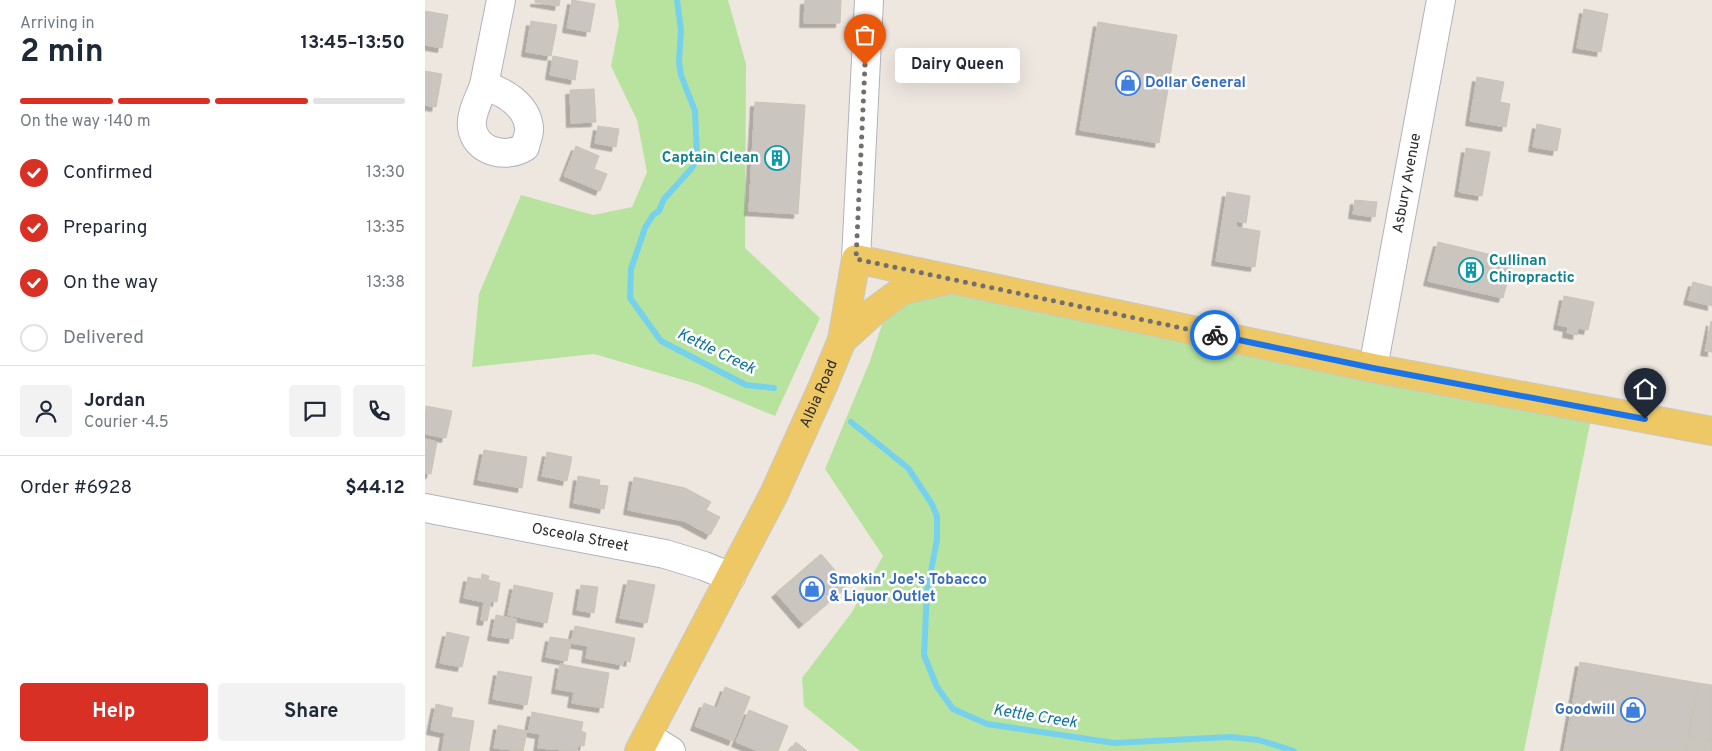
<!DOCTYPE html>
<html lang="en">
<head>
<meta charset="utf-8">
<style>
	:root { --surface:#fff; --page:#f2f2f3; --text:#1f2937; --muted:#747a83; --line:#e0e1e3; --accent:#d93025 }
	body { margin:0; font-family:Overpass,sans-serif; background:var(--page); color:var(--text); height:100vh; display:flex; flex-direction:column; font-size:19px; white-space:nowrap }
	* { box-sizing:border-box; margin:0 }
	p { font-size:16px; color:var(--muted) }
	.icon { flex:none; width:28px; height:28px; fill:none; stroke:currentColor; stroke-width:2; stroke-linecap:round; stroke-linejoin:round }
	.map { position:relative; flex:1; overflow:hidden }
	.details { display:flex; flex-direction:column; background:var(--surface); width:425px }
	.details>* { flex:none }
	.pin { position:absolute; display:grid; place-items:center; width:42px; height:42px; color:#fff; margin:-51px -21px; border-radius:50% 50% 50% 0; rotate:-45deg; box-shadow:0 0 5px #0007 }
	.pin .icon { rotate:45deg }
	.courier { position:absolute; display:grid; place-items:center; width:50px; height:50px; margin:-25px; border:4px solid #1a73e8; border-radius:50%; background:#fff; color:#222; box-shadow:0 1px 6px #0007 }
	.bubble { position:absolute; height:35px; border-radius:5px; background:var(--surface); box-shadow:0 5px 20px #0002; font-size:16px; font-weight:700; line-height:35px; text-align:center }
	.headline em { font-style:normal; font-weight:700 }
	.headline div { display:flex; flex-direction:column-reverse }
	.headline { display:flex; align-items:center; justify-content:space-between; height:85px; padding:0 20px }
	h1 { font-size:32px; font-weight:700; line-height:38px }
	.bar { display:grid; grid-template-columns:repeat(4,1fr); gap:8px 5px; align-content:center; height:60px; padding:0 20px }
	.bar i { height:6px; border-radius:4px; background:var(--line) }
	.bar .current { background:var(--accent) }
	.bar p { grid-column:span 4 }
	.line { display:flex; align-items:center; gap:12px; padding:0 20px; border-top:1px solid var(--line) }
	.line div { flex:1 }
	.round { display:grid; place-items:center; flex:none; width:52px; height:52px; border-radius:5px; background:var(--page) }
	ol { padding:0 20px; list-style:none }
	li { display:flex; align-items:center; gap:15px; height:55px }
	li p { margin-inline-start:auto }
	li .icon { padding:5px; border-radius:50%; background:var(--accent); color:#fff; stroke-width:4 }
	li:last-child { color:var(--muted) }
	li i { width:28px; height:28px; border:2px solid var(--line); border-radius:50% }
	.primary-button { display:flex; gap:10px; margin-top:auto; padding:10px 20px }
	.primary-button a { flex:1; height:58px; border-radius:5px; background:var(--accent); color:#fff; font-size:20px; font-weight:700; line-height:58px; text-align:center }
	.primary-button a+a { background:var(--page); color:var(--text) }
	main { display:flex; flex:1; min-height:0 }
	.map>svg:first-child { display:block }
	.green { fill:#b8e39e }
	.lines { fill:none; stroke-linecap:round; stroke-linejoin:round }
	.stream { stroke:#76d2ec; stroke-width:6 }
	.building { fill:#cac5be; stroke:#cac3b9; filter:url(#shadow) }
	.minor-casing { stroke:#b0b3bd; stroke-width:30 }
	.major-casing { stroke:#c8c8c8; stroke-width:30 }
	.minor { stroke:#fff; stroke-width:28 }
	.major { stroke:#eec865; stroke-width:28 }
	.done { stroke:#716e6c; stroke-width:5; stroke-dasharray:0 9 }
	.route { stroke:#1a73e8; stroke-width:6 }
	.labels { text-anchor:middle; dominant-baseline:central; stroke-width:5; stroke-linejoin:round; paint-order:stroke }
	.shop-label { font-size:15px; font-weight:bold; fill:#366cbe; stroke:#fff; text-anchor:start }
	.culture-label { font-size:15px; font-weight:bold; fill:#0d838f; stroke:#fff; text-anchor:end }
	.street-label { font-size:15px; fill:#2d2d2d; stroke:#fff }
	.water-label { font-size:16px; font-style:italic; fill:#11739d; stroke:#fff }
</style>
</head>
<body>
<main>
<section class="details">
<div class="headline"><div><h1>2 min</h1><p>Arriving in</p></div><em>13:45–13:50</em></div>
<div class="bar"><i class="current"></i><i class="current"></i><i class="current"></i><i></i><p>On the way · 140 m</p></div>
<ol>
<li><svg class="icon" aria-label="check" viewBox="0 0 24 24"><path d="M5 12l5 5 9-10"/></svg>Confirmed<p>13:30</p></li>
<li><svg class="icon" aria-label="check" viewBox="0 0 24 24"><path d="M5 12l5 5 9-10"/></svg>Preparing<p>13:35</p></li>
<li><svg class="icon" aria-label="check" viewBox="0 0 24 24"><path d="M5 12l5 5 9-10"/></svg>On the way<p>13:38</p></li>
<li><i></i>Delivered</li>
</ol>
<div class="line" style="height:90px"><a class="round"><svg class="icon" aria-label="person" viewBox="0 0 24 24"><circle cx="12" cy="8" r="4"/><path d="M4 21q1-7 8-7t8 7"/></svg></a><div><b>Jordan</b><p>Courier · 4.5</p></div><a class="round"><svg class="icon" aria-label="chat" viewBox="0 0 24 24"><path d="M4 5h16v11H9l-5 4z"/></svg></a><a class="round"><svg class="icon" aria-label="phone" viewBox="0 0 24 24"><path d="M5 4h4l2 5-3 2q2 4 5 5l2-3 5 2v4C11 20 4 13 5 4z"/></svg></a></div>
<div class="line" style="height:65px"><div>Order #6928</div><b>$44.12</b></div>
<div class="primary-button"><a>Help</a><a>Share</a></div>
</section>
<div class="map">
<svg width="1287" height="751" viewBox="0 0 1287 751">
	<defs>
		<filter id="shadow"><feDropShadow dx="-4.5" dy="4.5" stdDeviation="0" flood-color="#0004"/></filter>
	</defs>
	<rect width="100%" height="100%" fill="#eee7e0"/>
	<g class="green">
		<path d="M190 0H303L321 64 320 248 395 318 350 416 272 384 169 354 47 367 54 294 96 195 168 215 207 207 222 172 212 120 186 66 194 25Z"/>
		<path d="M527 279 1168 409 1099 751H435L379 706 377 678 427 612 458 556 400 469 445 361 461 312Z"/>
	</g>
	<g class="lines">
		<g class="stream">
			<path d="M252 0 256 30 254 62 256 75 270 111 272 157 267 168 239 199 234 211 228 215 220 228 206 269 205 298 236 341 321 385 349 388"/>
			<path d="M426 422 483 468 507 504 512 517V540L502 591 499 655 512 687 528 709 562 724 689 743 805 737 834 740 869 751"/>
		</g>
	</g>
	<g class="building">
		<path d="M110 0H135L134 6 110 2Z"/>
		<path d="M147 0 170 4 165 32 142 28Z"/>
		<path d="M380 0H416L415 23H379Z"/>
		<path d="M1159 9 1183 14 1176 52 1152 48Z"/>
		<path d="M0 11 23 15 17 48 0 45Z"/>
		<path d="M106 21 132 25 126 56 101 52Z"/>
		<path d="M673 22 752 35 734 143 655 130Z"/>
		<path d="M128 56 153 61 150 80 125 75Z"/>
		<path d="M0 71 17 74 11 107 0 105Z"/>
		<path d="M1052 77 1079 82 1075 102 1085 104 1081 127 1045 121Z"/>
		<path d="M169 89 171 122 146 123 145 90Z"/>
		<path d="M330 102 380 105 373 214 324 211Z"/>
		<path d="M1112 124 1136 129 1132 151 1108 147Z"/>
		<path d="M173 126 194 129 191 147 170 143Z"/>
		<path d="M151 146 174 156 169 169 182 174 175 191 139 176Z"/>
		<path d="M1041 148 1065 152 1057 196 1034 192Z"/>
		<path d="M802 192 825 196 821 223 811 221V227L835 231 830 267 791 261Z"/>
		<path d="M930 200 952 202 950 217 928 214Z"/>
		<path d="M1013 242 1088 260 1078 298 1003 281Z"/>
		<path d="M1268 282 1287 287V306L1263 300Z"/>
		<path d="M1139 296 1169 302 1163 330 1153 328 1152 335 1142 333 1143 327 1133 325Z"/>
		<path d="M1286 321 1287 322V352L1280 351Z"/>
		<path d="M1 406 27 411 21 438 0 434Z"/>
		<path d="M0 439 12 442 6 474 0 473Z"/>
		<path d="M59 450 102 457 97 488 53 480Z"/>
		<path d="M122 452 147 457 142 481 117 476Z"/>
		<path d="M153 476 175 480 174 485 183 486 179 509 149 503Z"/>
		<path d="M209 477 260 488 286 502 281 510 295 517 285 535 259 521 203 510Z"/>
		<path d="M396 554 423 585 378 624 351 593Z"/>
		<path d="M57 574 64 576 63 580 75 583 72 602 66 601 62 621 56 620 59 602 39 598 43 577 56 580Z"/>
		<path d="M203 580 230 585 222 623 195 618Z"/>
		<path d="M89 585 128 593 122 623 83 615Z"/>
		<path d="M156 585 173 587 169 613 152 610Z"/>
		<path d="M71 615 91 619 88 639 67 636Z"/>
		<path d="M150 626 210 638 205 662 199 660 198 665 161 658 163 646 146 643Z"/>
		<path d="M22 632 44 637 37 667 15 663Z"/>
		<path d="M125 637 146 640 142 661 121 657Z"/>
		<path d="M1155 662 1273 683 1261 751H1139Z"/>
		<path d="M135 664 184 673 178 708 147 703 149 692 131 689Z"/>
		<path d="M73 671 107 677 102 705 68 699Z"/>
		<path d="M1273 683 1287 685V741L1264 737Z"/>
		<path d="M300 687 325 697 308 741 270 726 279 703 292 708Z"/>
		<path d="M11 704 28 708 26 717 49 721 44 751H17L20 733 6 730Z"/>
		<path d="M324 710 363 726 353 751H333L311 742Z"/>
		<path d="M107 712 158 722 156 731 161 733 159 746 153 745 152 751 113 748 115 734 103 732Z"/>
		<path d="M73 725 102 731 98 751 69 748Z"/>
		<path d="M1264 737 1287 741V751H1261Z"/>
		<path d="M371 742 382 751H364Z"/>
	</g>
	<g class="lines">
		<defs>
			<g id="minor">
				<path d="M59 85C79 92 101 104 104 127 105 133 101 141 100 147 81 159 50 152 47 127 45 114 55 97 59 85Z"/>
				<path d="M59 85 76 0"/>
				<path d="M431 259 444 0"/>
				<path id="s1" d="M948 368 1016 0"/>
				<path id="s2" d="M0 508 240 554 279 566 306 577"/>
				<path d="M222 736 246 751"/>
			</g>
			<g id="major">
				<path d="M417 340 448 312 478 290 519 281"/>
				<path id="s3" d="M214 751 348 496 398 386 417 340 431 259 948 368 1287 431"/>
			</g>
		</defs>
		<use href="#minor" class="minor-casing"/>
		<use href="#major" class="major-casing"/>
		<use href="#minor" class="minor"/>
		<use href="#major" class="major"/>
	</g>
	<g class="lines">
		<path class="done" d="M440 65 431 259 790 335"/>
		<path class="route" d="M790 335 948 368 1220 419"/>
	</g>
	<defs>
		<symbol id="shop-ring" viewBox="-11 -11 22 22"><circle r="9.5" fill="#fff" stroke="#3f7fe0" stroke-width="1.5"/><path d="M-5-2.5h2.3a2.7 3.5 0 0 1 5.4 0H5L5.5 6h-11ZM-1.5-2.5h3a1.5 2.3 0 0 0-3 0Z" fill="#3f7fe0"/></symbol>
		<symbol id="building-ring" viewBox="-11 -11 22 22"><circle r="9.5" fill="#fff" stroke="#0f9aa8" stroke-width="1.5"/><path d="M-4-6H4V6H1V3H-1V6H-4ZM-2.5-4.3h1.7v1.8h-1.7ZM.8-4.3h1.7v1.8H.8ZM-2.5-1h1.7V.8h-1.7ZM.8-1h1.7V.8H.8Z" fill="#0f9aa8"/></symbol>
	</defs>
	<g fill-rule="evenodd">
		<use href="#shop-ring" x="689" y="69" width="28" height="28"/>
		<use href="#building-ring" x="338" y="144" width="28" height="28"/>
		<use href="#building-ring" x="1032" y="256" width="28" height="28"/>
		<use href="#shop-ring" x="373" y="575" width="28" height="28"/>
		<use href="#shop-ring" x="1194" y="696" width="28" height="28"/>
	</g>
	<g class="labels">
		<g class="shop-label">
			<text x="720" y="83">Dollar General</text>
			<text x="404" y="580">Smokin' Joe's Tobacco<tspan x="404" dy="17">&amp; Liquor Outlet</tspan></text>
			<text x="1190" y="710" text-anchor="end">Goodwill</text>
		</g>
		<g class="culture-label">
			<text x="334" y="158">Captain Clean</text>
			<text x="1064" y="261" text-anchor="start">Cullinan<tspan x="1064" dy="17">Chiropractic</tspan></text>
		</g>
		<g class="street-label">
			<text stroke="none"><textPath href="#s1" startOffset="188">Asbury Avenue</textPath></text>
			<text stroke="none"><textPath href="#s3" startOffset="400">Albia Road</textPath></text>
			<text stroke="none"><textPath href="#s2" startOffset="158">Osceola Street</textPath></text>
		</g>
		<g class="water-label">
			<text transform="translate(291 352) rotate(26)">Kettle Creek</text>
			<text transform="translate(610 717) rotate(9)">Kettle Creek</text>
		</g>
	</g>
</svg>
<div class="pin" style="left:440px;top:65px;background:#ea580c"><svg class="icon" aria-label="bag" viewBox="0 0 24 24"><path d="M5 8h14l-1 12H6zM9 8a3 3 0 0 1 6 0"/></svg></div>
<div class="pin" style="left:1220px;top:419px;background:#1f2937"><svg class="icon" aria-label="home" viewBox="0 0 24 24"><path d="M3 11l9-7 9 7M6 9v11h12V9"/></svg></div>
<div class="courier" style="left:790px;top:335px"><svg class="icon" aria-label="bike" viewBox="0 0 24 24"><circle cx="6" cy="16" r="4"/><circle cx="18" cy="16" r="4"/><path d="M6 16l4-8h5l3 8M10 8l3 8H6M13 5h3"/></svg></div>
<div class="bubble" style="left:470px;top:48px;width:125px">Dairy Queen</div>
</div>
</main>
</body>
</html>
